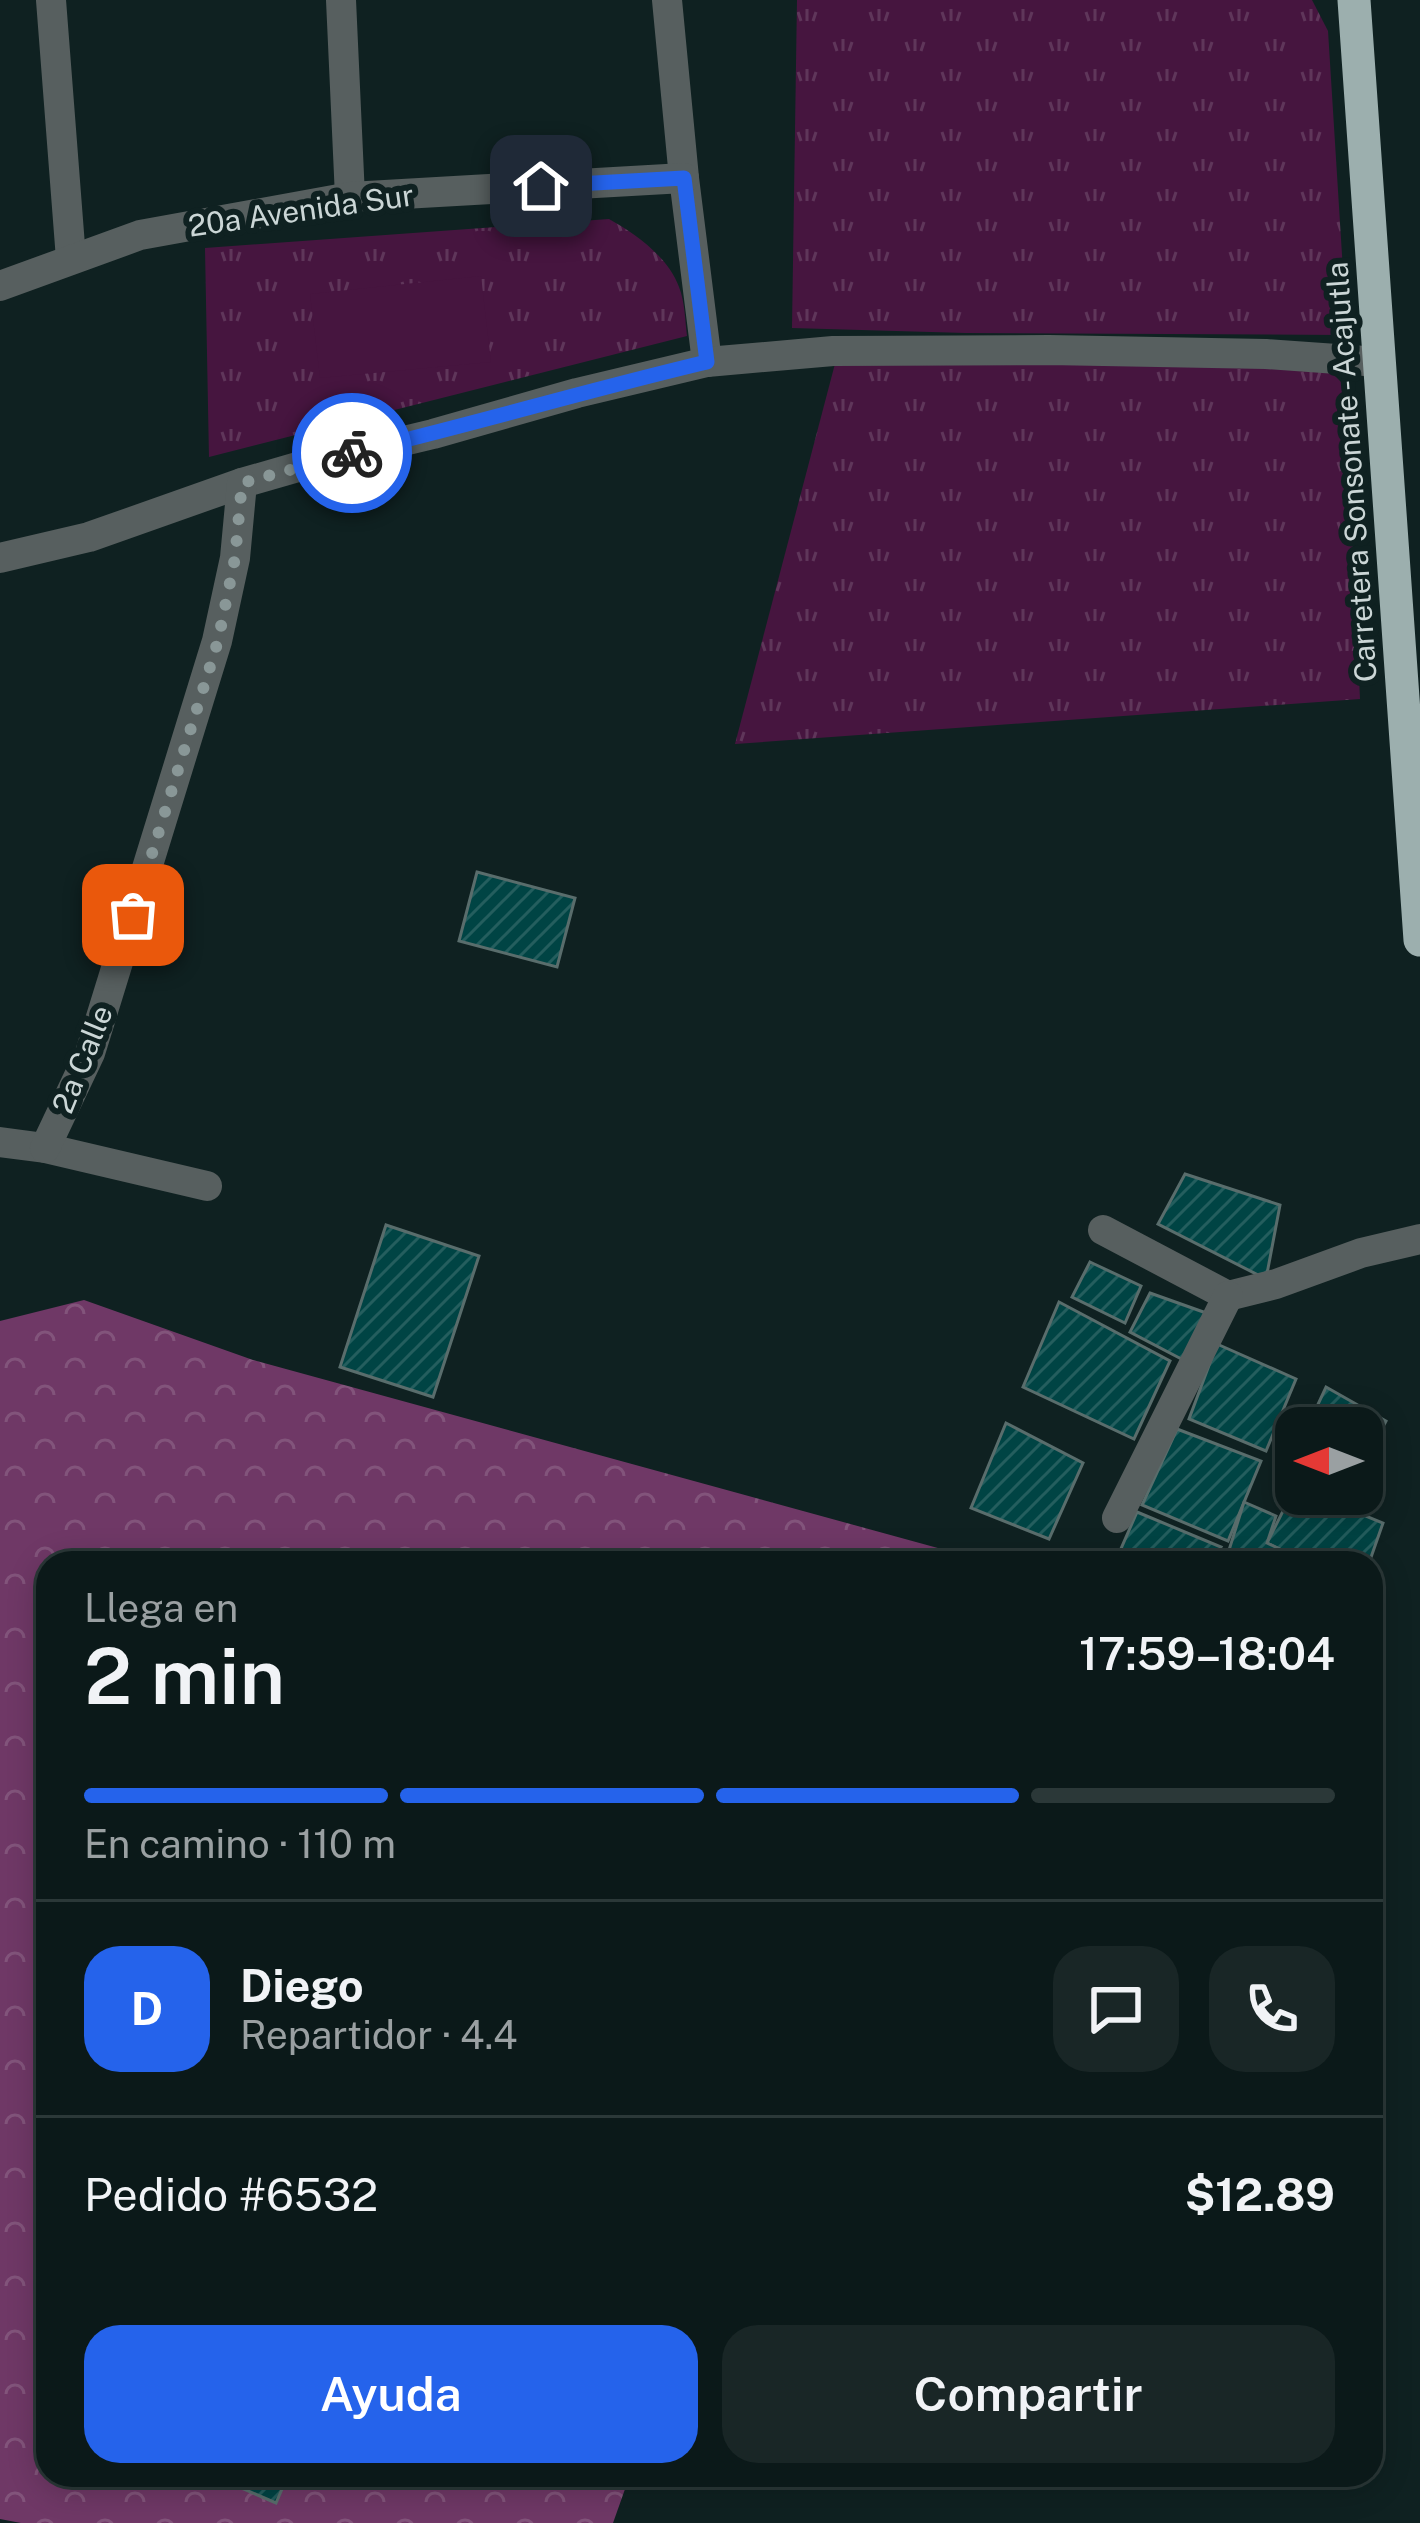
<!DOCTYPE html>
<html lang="es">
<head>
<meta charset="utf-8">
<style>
	:root { --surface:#0b1919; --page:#192626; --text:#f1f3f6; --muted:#9aa0a2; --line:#2b3838; --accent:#2563eb }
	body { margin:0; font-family:"Public Sans",sans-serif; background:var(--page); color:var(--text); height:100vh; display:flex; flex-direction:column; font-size:45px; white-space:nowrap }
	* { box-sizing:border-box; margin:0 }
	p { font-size:39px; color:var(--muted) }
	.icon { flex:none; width:66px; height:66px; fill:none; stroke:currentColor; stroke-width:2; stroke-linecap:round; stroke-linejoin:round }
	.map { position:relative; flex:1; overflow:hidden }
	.drawer { position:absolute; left:36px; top:1551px; width:1347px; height:936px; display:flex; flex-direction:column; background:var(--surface); border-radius:36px; box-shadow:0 6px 30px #0003,0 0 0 3px var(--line) }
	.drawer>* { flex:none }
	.needle { width:78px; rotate:270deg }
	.fabs { position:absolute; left:1275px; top:1407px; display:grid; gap:24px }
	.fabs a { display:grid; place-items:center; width:108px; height:108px; border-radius:24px; background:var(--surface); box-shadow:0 6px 30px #0003,0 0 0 3px var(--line); font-size:60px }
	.pin { position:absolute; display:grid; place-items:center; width:102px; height:102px; color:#fff; margin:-51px; border-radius:24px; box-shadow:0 6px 18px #0006 }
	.courier { position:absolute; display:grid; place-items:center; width:120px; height:120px; margin:-60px; border:9px solid #2563eb; border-radius:50%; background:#fff; color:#222; box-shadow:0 3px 15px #0007 }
	.head em { font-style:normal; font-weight:600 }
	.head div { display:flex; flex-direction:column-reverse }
	.head { display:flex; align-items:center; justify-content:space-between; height:204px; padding:0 48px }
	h1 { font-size:78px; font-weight:600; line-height:90px }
	.bar { display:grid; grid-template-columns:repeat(4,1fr); gap:18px 12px; align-content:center; height:144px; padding:0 48px }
	.bar i { height:15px; border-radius:9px; background:var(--line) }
	.bar .selected { background:var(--accent) }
	.bar p { grid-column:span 4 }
	.line { display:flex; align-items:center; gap:30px; padding:0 48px; border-top:3px solid var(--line) }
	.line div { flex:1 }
	.round { display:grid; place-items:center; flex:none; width:126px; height:126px; border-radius:36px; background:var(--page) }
	.action { display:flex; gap:24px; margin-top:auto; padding:24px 48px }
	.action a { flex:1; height:138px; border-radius:36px; background:var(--accent); color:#fff; font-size:48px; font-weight:600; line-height:138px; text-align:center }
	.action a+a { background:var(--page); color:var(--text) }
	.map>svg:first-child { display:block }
	.grass { fill:url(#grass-tufts) }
	.forest { fill:url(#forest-crowns) }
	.pitch { fill:#46153f }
	.building { fill:url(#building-hatch); stroke:#596d6c; stroke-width:3 }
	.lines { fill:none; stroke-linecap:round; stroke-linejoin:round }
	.minor { stroke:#575f5f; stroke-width:30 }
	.trunk { stroke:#9cafae; stroke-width:33 }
	.done { stroke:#899797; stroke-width:12; stroke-dasharray:0 21.6 }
	.route { stroke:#2563eb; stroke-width:15 }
	.labels { text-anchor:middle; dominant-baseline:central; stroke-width:12; stroke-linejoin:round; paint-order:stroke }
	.street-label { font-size:30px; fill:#cbd6d6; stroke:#0f2121 }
</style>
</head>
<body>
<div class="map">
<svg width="1420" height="2523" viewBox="0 0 1420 2523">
	<defs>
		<pattern id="grass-tufts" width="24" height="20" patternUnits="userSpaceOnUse" patternTransform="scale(3)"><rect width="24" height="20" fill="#46153f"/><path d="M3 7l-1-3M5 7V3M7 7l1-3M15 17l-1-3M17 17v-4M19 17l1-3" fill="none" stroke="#5f365a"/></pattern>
		<pattern id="forest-crowns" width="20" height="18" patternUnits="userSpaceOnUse" patternTransform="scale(3)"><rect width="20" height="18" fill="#6f3866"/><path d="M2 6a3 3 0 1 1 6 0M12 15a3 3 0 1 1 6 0" fill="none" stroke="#82547b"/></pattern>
		<pattern id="building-hatch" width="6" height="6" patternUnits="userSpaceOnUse" patternTransform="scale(3)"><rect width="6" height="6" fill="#044"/><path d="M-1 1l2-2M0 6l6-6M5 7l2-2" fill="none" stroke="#245e5e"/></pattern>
	</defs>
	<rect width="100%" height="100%" fill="#0f2121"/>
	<g class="grass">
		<path d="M797 0H1312L1328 31 1347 335 966 333 792 328Z"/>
		<path d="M609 219C636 234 668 257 679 287 685 302 685 321 687 336L209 457 205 248Z"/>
		<path d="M836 360 1328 369 1345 386 1360 699 735 744Z"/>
	</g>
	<path class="forest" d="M84 1300 253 1360 956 1553 952 1563H48V2475H630L613 2523H21L0 2519V1321Z"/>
	<path class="pitch" d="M481 276 491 362 320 378 310 294Z"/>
	<g class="building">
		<path d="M477 872 575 898 557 967 459 941Z"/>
		<path d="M1185 1174 1280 1205 1266 1279 1158 1224Z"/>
		<path d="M386 1225 479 1256 433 1397 340 1367Z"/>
		<path d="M1090 1262 1141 1286 1125 1323 1072 1297Z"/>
		<path d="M1150 1293 1209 1314 1189 1363 1130 1332Z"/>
		<path d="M1059 1302 1170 1361 1134 1439 1023 1387Z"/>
		<path d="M1217 1344 1296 1379 1266 1451 1189 1419Z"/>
		<path d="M1326 1387 1386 1421 1362 1467V1428H1307Z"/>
		<path d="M1006 1423 1083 1463 1049 1539 971 1508Z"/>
		<path d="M1177 1429 1261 1461 1228 1541 1142 1505Z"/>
		<path d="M1295 1487 1296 1494H1312L1383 1523 1369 1563H1309L1267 1543Z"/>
		<path d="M1244 1502 1276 1516 1267 1543 1309 1563H1225Z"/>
		<path d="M1137 1512 1221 1547 1211 1563H1178L1120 1551Z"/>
		<path d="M236 2475H288L276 2503 232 2484Z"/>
	</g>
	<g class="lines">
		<g class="minor">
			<path d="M51 0 71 259"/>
			<path d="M341 0 350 197"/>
			<path d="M667 0 684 178 707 362"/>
			<path d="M0 286 140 235 350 197 684 178"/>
			<path d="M0 558 89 537 242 483 308 464 433 434 577 393 707 362 833 351 1049 350 1266 354 1379 362"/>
			<path d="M0 1142 45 1148 207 1186"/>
			<path d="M45 1148 90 1053 217 641 235 558 242 483"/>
			<path d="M1103 1230 1228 1296 1276 1284 1361 1253 1420 1239"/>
			<path d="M1117 1518 1228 1296"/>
		</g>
		<path class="trunk" d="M1354 0 1420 940"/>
	</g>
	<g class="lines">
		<path class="done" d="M133 915 218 641 235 558 242 483 352 453"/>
		<path class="route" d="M352 453C471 425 588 390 707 362L684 178 541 186"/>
	</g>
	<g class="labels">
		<g class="street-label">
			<text transform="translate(301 210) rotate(-8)">20a Avenida Sur</text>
			<text transform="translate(1351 472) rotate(-94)">Carretera Sonsonate - Acajutla</text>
			<text transform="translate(82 1059) rotate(-68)">2a Calle</text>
		</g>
	</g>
</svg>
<div class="fabs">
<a><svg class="needle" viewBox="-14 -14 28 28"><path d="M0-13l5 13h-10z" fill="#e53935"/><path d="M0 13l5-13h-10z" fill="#9aa0a2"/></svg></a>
</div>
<div class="pin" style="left:133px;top:915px;background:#ea580c"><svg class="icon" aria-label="bag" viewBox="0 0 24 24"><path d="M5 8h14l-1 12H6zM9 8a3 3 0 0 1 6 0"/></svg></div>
<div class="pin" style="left:541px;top:186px;background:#1f2937"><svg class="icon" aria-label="home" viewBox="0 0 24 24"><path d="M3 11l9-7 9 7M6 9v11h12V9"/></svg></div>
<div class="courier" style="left:352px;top:453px"><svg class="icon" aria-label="bike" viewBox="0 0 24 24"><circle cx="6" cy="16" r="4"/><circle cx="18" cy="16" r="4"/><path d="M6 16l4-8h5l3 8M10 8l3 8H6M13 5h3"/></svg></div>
<section class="drawer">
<div class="head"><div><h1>2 min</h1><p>Llega en</p></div><em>17:59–18:04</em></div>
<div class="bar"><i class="selected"></i><i class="selected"></i><i class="selected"></i><i></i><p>En camino · 110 m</p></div>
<div class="line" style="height:216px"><b class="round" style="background:var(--accent);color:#fff">D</b><div><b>Diego</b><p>Repartidor · 4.4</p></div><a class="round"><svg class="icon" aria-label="chat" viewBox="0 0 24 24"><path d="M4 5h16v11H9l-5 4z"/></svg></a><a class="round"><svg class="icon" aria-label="phone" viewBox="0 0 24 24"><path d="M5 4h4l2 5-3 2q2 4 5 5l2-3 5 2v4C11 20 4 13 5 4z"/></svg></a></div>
<div class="line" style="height:156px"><div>Pedido #6532</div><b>$12.89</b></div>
<div class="action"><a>Ayuda</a><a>Compartir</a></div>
</section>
</div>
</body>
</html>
